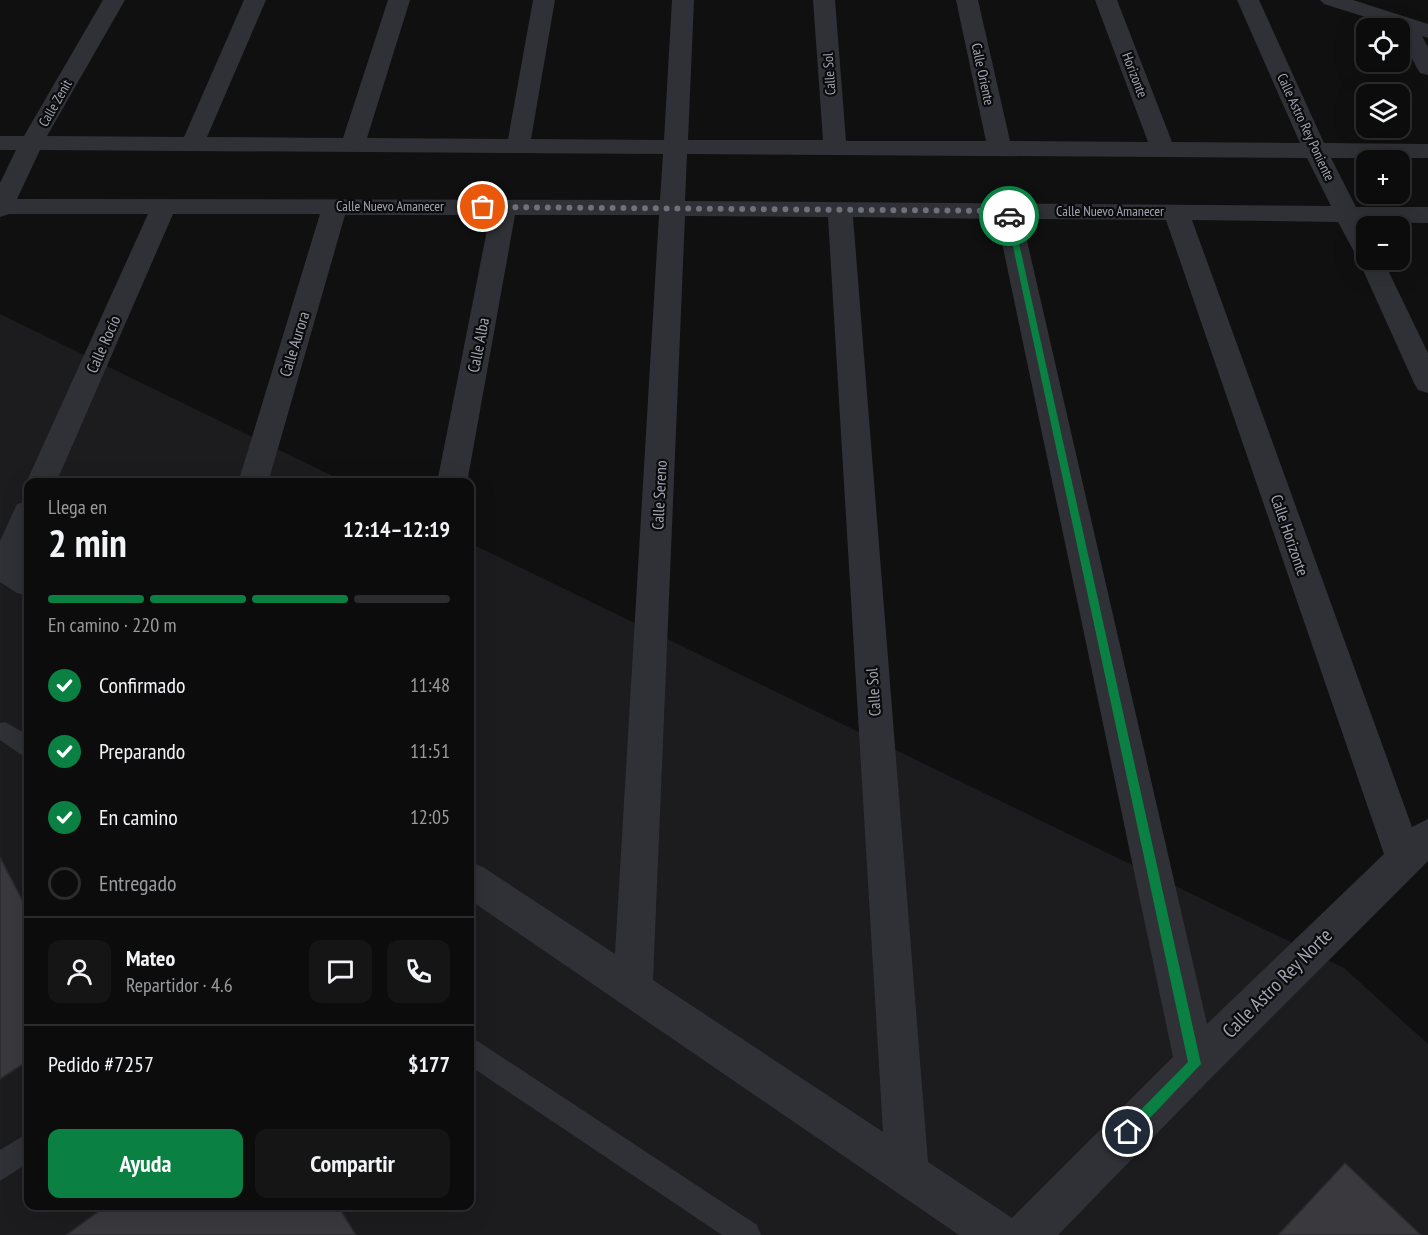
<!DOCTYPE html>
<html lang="es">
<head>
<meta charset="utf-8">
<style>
	:root { --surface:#0c0c0d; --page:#151516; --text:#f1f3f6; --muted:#9a9b9d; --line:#2c2c2e; --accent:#0b8043 }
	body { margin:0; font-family:"PT Sans Narrow",sans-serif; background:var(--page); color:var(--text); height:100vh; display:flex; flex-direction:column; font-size:22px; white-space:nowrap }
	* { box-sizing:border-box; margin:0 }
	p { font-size:20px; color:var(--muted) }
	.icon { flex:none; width:33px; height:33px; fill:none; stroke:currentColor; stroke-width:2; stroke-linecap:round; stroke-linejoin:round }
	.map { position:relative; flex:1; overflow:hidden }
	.panel { position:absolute; left:24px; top:478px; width:450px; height:732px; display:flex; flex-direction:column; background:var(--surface); border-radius:12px; box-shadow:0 6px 24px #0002,0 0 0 2px var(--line) }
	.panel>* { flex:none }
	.controls { position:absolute; left:1356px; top:18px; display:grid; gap:12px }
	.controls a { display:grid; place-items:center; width:54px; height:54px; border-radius:12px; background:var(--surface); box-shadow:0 6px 24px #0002,0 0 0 2px var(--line); font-size:30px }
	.pin { position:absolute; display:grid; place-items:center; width:51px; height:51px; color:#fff; margin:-26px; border:3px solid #fff; border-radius:50%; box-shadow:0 2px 6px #0007 }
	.courier { position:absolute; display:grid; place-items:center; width:60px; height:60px; margin:-30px; border:4px solid #0b8043; border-radius:50%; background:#fff; color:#222; box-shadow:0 2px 8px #0007 }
	.head em { font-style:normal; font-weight:700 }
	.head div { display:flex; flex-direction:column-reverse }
	.head { display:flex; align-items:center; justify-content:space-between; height:102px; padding:0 24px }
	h1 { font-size:39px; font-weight:700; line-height:45px }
	.bar { display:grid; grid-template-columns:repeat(4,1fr); gap:9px 6px; align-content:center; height:72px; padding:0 24px }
	.bar i { height:8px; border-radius:4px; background:var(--line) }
	.bar .current { background:var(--accent) }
	.bar p { grid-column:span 4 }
	.line { display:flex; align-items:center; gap:15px; padding:0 24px; border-top:2px solid var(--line) }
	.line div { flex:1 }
	.round { display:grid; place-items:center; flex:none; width:63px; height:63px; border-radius:12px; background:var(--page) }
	ol { padding:0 24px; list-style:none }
	li { display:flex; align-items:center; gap:18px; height:66px }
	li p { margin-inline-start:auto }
	li .icon { padding:6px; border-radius:50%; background:var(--accent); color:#fff; stroke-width:4 }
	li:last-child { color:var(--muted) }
	li i { width:33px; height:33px; border:3px solid var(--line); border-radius:50% }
	.button { display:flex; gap:12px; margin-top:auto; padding:12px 24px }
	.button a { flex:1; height:69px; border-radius:12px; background:var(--accent); color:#fff; font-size:24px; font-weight:700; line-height:69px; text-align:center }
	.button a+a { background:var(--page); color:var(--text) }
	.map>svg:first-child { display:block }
	.built { fill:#1c1c1e }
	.building { fill:#39393e; stroke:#2a292d; stroke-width:1.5 }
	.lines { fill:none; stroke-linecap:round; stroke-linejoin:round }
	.lane { fill:#303136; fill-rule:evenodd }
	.street { fill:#303136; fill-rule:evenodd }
	.route { fill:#0b8043 }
	.done { stroke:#6e717a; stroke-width:6; stroke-dasharray:0 10.8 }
	.labels { text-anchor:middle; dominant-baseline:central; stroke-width:4.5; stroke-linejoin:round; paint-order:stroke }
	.far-street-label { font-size:14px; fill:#a0a5b3; stroke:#0b0b0c }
	.street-label { font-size:16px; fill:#a0a5b3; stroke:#0b0b0c }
	.near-street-label { font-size:20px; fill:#a0a5b3; stroke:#0b0b0c }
</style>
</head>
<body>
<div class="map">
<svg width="1428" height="1235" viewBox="0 0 1428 1235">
	<rect width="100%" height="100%" fill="#101011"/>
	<path class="built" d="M0 314 347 483H28V1206H470V543L1344 968 1428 1044V1235H0Z"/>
	<g class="building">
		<path d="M0 857 28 911V1061L0 1079Z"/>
		<path d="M1345 1163 1421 1235H1278Z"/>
		<path d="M106 1206H338L356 1235H66Z"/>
	</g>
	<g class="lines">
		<g class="lane">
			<path d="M5 722 28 735V756L20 754 0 740V723Z"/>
			<path d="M470 1038 479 1042 757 1225 761 1235H722L470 1066Z"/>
			<path d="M28 1133V1163L0 1181V1150Z"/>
		</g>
		<g class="street">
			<path d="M103 0H125L47 136 184 137 244 0H266L207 137 343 138 388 0H410L367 138 508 139 533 0H555L531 139 664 140 672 0H694L688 140H823L813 0H835L846 141H986L956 0H978L1010 141 1148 142 1095 0H1117L1172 142 1300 143 1237 0H1259L1324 143 1428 144V158H1331L1356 207H1428V223L1364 222 1366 228V260H1383L1428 353V393L1418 390 1414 383 1358 259 1338 222 1192 220 1412 827 1428 819V861L1210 1079 1058 1235H959L470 900V862L483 867 615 954 659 215H515L467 483H437L490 215H345L268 483H238L320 214H173L56 483H28V488L26 483 148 214H9L0 217V183L16 150H0V136H24ZM40 150 663 154 660 200 17 199ZM687 154 1307 158 1331 206 685 201ZM685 216 828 217 883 1132 653 980ZM853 217 997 219 1173 1057 1012 1218 928 1162ZM1022 219 1166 220 1384 854 1207 1024Z"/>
			<path d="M1320 0H1353L1428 24V38L1422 36 1428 47V75L1420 73 1417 68 1400 35V28L1324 4Z"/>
			<path d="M28 501V548L22 564 28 568V596L17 593 0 582V541L17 504Z"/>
		</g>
	</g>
	<path class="route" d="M1006 214 1013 216 1201 1064 1132 1137 1128 1139 1123 1137 1121 1132 1123 1128 1188 1062Z"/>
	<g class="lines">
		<path class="done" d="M483 207 1008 211 1009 216"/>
	</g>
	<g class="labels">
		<g class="far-street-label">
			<text transform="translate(829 74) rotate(-94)">Calle Sol</text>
			<text transform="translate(983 74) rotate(78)">Calle Oriente</text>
			<text transform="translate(1135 75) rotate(69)">Horizonte</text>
			<text transform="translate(55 103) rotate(-60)">Calle Zenit</text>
			<text transform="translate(1306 127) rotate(65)">Calle Astro Rey Poniente</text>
			<text x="390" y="206">Calle Nuevo Amanecer</text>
			<text x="1110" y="211">Calle Nuevo Amanecer</text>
		</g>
		<g class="street-label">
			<text transform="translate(103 344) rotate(-66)">Calle Rocío</text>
			<text transform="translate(294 344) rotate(-73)">Calle Aurora</text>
			<text transform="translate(478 345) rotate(-79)">Calle Alba</text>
			<text transform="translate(659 495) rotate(-87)">Calle Sereno</text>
			<text transform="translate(1290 535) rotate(71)">Calle Horizonte</text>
			<text transform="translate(873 692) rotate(-94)">Calle Sol</text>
		</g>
		<g class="near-street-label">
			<text transform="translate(1277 983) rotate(-45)">Calle Astro Rey Norte</text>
		</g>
	</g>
</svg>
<div class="controls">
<a><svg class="icon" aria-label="locate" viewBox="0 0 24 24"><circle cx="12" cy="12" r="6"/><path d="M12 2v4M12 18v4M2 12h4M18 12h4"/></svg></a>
<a><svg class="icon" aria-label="layers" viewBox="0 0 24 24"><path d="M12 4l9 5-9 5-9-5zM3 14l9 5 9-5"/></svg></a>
<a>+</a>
<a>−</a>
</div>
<div class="pin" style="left:483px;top:207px;background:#ea580c"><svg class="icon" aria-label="bag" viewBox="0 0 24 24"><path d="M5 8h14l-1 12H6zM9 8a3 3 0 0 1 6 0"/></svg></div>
<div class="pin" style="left:1128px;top:1132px;background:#1f2937"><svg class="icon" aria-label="home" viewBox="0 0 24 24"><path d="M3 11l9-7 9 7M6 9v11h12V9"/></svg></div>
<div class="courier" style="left:1009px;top:216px"><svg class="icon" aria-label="car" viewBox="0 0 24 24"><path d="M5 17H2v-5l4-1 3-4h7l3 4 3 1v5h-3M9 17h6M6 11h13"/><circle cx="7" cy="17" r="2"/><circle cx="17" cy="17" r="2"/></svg></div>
<section class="panel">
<div class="head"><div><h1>2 min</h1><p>Llega en</p></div><em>12:14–12:19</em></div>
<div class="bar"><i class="current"></i><i class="current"></i><i class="current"></i><i></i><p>En camino · 220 m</p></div>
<ol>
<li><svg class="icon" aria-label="check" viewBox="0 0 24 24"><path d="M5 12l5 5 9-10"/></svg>Confirmado<p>11:48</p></li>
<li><svg class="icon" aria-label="check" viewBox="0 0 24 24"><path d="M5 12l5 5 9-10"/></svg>Preparando<p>11:51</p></li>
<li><svg class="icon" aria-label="check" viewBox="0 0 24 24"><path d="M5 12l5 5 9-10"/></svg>En camino<p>12:05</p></li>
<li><i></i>Entregado</li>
</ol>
<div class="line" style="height:108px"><a class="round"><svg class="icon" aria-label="person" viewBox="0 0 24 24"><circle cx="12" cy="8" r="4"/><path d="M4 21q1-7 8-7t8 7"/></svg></a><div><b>Mateo</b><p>Repartidor · 4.6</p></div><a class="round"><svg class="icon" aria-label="chat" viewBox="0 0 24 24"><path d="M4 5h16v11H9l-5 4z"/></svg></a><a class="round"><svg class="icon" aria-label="phone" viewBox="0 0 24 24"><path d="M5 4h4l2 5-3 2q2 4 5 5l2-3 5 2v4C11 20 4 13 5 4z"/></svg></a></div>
<div class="line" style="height:78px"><div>Pedido #7257</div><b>$177</b></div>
<div class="button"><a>Ayuda</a><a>Compartir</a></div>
</section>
</div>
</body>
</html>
